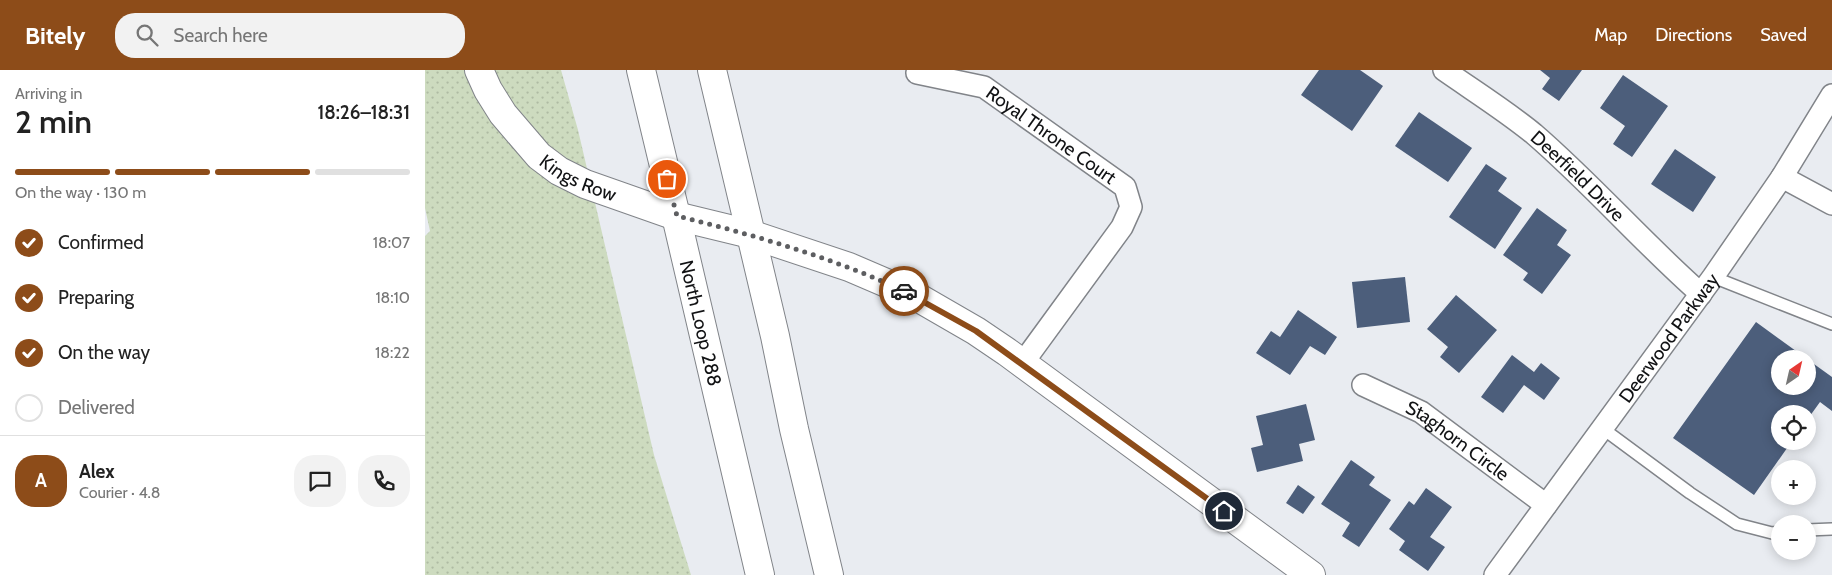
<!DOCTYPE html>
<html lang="en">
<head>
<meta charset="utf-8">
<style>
	:root { --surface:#fff; --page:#f2f2f2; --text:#222; --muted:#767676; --line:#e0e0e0; --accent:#8d4c19 }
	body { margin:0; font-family:Cabin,sans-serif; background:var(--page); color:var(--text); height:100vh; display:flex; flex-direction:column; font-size:19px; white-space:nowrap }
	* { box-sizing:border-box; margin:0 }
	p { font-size:16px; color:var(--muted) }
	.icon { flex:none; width:28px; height:28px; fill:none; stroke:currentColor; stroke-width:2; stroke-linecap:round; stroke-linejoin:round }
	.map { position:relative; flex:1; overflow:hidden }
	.panel { display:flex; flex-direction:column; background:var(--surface); width:425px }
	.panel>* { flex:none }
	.needle { width:32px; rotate:34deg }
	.buttons { position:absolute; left:1346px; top:280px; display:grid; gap:10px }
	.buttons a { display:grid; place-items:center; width:45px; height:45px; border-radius:50%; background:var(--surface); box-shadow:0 2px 12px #0003; font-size:25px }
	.pin { position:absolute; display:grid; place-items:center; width:42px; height:42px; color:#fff; margin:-21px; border:2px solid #fff; border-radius:50%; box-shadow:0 1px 5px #0007 }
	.courier { position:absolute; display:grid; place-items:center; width:50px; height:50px; margin:-25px; border:4px solid #8d4c19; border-radius:50%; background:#fff; color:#222; box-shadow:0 1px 6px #0007 }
	.overview em { font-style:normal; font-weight:600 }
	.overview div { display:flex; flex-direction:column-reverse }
	.overview { display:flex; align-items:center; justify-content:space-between; height:85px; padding:0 15px }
	h1 { font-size:32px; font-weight:600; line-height:38px }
	.bar { display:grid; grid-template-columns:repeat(4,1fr); gap:8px 5px; align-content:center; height:60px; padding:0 15px }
	.bar i { height:6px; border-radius:4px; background:var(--line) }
	.bar .selected { background:var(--accent) }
	.bar p { grid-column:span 4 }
	.line { display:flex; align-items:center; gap:12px; padding:0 15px; border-top:1px solid var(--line) }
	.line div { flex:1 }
	.round { display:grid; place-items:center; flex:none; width:52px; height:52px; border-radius:20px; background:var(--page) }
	ol { padding:0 15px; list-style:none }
	li { display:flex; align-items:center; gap:15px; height:55px }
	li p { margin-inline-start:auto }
	li .icon { padding:5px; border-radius:50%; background:var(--accent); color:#fff; stroke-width:4 }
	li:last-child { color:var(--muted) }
	li i { width:28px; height:28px; border:2px solid var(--line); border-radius:50% }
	header { display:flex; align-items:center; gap:30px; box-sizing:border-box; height:70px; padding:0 25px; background:var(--accent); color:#fff }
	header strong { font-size:24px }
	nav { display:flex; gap:28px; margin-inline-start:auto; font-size:18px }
	.search { width:350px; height:45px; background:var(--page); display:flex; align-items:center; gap:12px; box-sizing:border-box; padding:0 18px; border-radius:20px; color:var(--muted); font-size:19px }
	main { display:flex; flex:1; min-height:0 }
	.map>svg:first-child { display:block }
	.grass { fill:url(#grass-dots) }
	.building { fill:#4c5e7b }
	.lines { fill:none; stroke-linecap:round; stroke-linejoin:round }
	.lane-casing { stroke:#818489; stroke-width:14 }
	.street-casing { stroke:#818489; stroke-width:24 }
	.secondary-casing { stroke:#818489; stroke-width:30 }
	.highway-casing { stroke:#818489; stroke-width:30 }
	.lane { stroke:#fff; stroke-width:11 }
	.street { stroke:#fff; stroke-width:21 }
	.secondary { stroke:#fff; stroke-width:28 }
	.highway { stroke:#fff; stroke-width:28 }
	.done { stroke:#5d5e61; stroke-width:5; stroke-dasharray:0 9 }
	.route { stroke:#8d4c19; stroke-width:6 }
	.labels { text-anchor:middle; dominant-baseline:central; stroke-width:5; stroke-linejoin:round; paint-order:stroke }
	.street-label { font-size:19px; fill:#111214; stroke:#fff }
</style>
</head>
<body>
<header>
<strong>Bitely</strong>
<div class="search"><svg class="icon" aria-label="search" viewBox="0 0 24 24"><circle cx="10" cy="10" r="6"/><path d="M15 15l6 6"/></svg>Search here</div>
<nav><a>Map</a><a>Directions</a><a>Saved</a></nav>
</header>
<main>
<section class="panel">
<div class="overview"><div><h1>2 min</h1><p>Arriving in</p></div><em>18:26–18:31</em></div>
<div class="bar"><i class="selected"></i><i class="selected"></i><i class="selected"></i><i></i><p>On the way · 130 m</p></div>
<ol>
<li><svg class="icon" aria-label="check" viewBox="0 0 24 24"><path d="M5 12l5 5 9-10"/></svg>Confirmed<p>18:07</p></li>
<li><svg class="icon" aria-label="check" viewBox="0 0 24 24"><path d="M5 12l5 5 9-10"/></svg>Preparing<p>18:10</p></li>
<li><svg class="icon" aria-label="check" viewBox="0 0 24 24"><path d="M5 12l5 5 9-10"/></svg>On the way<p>18:22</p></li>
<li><i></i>Delivered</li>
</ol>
<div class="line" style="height:90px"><b class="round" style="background:var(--accent);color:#fff">A</b><div><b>Alex</b><p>Courier · 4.8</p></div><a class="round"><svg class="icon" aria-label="chat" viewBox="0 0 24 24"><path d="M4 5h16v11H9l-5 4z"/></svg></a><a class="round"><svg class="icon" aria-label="phone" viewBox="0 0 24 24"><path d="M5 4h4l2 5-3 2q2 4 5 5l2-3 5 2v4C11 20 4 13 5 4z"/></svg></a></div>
</section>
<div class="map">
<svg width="1407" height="505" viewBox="0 0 1407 505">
	<defs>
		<pattern id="grass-dots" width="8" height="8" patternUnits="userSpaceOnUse" patternTransform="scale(1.25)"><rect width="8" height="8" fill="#cddbbf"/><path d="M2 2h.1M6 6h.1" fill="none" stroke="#afbba3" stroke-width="1.8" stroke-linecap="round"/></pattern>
	</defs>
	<rect width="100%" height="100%" fill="#e9ecf1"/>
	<path class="grass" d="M0 0H136L153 60 229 385 266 505H0V166L5 161 0 138Z"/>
	<g class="building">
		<path d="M894 0H935L958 16 927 61 876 25Z"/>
		<path d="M1115 0H1157L1134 31 1117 19 1125 8Z"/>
		<path d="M1198 5 1243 36 1207 87 1188 74 1200 56 1175 38Z"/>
		<path d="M994 42 1047 78 1023 112 970 76Z"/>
		<path d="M1250 79 1291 107 1268 142 1226 114Z"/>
		<path d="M1061 94 1082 108 1073 121 1097 138 1070 179 1024 147Z"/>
		<path d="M1112 138 1142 160 1132 175 1146 185 1117 224 1098 210 1103 203 1078 185Z"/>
		<path d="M980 207 985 252 932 258 927 212Z"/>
		<path d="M1031 225 1072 260 1034 303 1015 287 1023 277 1002 259Z"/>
		<path d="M873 240 912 267 900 285 885 276 865 305 831 283 846 261 855 267Z"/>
		<path d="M1331 252 1382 289H1355V316H1382V289L1407 307V341L1395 332 1382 350V344H1355V371H1367L1329 425 1248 368Z"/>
		<path d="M1087 285 1109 302 1116 293 1135 308 1119 330 1099 315 1078 343 1056 327Z"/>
		<path d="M881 334 890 370 874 374 878 391 832 402 826 378 838 375 831 346Z"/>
		<path d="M926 390 950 407 944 415 966 430 934 477 917 466 925 453 896 434Z"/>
		<path d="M873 415 890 427 878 444 861 433Z"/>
		<path d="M1001 418 1027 437 1005 467 1020 477 1003 501 974 480 980 471 964 459 984 431 989 435Z"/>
	</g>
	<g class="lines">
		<defs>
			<g id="lane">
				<path d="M1288 207 1407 254"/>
				<path d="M1177 358 1265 423 1312 454 1347 463 1355 462"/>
				<path d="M1382 460 1407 459"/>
			</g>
			<g id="street">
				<path id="s1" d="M1019 0C1049 21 1081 41 1109 64 1167 114 1218 173 1276 224"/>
				<path id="s2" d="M492 3 559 17 700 117 706 137 697 157 597 294"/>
				<path d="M1357 107 1407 134"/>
				<path id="s3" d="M938 315 996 342 1121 435"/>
				<path id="s4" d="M1070 505 1288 207 1357 107 1407 25"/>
			</g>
			<g id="secondary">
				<path id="s5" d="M54 0 63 20 78 44 114 86 134 101 160 114 251 146 325 164 424 197 487 224 551 261 582 282 886 505"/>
			</g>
			<g id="highway">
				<path id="s6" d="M216 0 251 146 335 505"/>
				<path d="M287 0 350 266 369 359 404 505"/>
			</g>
		</defs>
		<use href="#lane" class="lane-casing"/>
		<use href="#street" class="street-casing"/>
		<use href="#secondary" class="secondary-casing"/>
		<use href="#highway" class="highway-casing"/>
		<use href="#lane" class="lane"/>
		<use href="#street" class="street"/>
		<use href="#secondary" class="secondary"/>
		<use href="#highway" class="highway"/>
	</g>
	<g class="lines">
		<path class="done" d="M242 109 252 146C329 165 406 187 479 221"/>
		<path class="route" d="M479 221 551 261 799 441"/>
	</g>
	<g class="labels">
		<g class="street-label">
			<text stroke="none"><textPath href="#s2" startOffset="151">Royal Throne Court</textPath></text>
			<text stroke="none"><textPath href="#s5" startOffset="151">Kings Row</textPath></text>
			<text stroke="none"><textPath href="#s1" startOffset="171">Deerfield Drive</textPath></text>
			<text stroke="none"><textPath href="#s6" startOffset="260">North Loop 288</textPath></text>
			<text stroke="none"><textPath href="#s4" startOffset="294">Deerwood Parkway</textPath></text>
			<text stroke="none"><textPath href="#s3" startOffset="110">Staghorn Circle</textPath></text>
		</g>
	</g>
</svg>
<div class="buttons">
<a><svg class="needle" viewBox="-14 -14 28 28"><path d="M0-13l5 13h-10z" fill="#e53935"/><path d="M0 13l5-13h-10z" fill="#767676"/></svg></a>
<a><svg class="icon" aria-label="locate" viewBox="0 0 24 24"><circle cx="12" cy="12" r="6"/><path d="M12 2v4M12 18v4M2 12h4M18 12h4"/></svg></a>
<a>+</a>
<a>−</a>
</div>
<div class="pin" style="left:242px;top:109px;background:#ea580c"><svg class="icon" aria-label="bag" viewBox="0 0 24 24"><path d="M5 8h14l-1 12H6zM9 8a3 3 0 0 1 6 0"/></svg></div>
<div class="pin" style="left:799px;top:441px;background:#1f2937"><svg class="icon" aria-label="home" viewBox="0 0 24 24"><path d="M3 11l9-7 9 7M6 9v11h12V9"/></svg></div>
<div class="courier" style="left:479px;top:221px"><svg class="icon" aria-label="car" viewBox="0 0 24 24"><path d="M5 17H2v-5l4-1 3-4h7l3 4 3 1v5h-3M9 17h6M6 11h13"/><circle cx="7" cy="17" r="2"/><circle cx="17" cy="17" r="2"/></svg></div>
</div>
</main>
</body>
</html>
